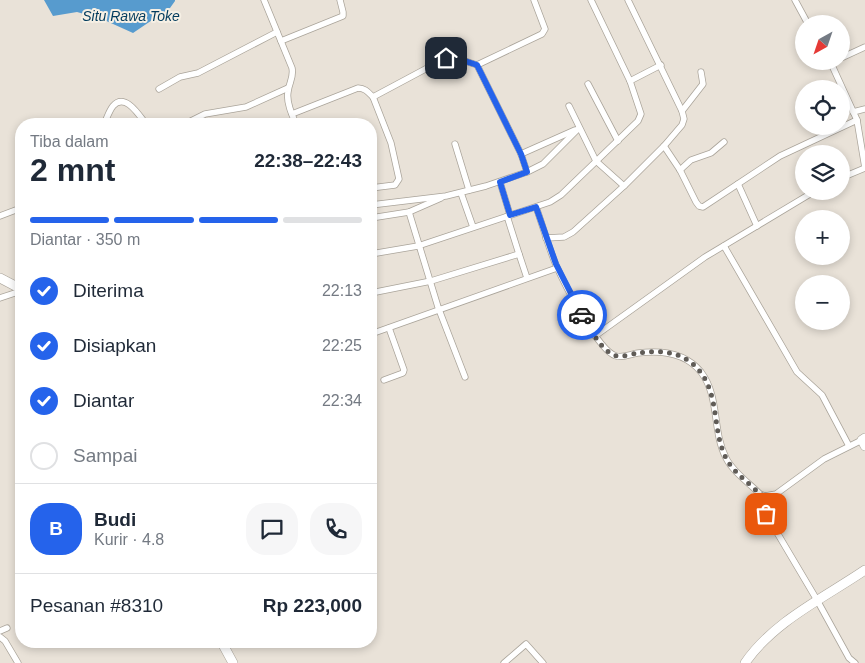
<!DOCTYPE html>
<html lang="id">
<head>
<meta charset="utf-8">
<style>
	:root { --surface:#fff; --page:#f6f6f7; --text:#1f2937; --muted:#747a83; --line:#e0e1e3; --accent:#2563eb }
	body { margin:0; font-family:Arial,sans-serif; background:var(--page); color:var(--text); height:100vh; display:flex; flex-direction:column; font-size:19px; white-space:nowrap }
	* { box-sizing:border-box; margin:0 }
	p { font-size:16px; color:var(--muted) }
	.icon { flex:none; width:28px; height:28px; fill:none; stroke:currentColor; stroke-width:2; stroke-linecap:round; stroke-linejoin:round }
	.map { position:relative; flex:1; overflow:hidden }
	.sheet { position:absolute; left:15px; top:118px; width:362px; height:530px; display:flex; flex-direction:column; background:var(--surface); border-radius:20px; box-shadow:0 2px 8px #0003 }
	.sheet>* { flex:none }
	.needle { width:32px; rotate:220deg }
	.buttons { position:absolute; left:795px; top:15px; display:grid; gap:10px }
	.buttons a { display:grid; place-items:center; width:55px; height:55px; border-radius:50%; background:var(--surface); box-shadow:0 2px 8px #0003; font-size:25px }
	.pin { position:absolute; display:grid; place-items:center; width:42px; height:42px; color:#fff; margin:-21px; border-radius:10px; box-shadow:0 2px 8px #0006 }
	.courier { position:absolute; display:grid; place-items:center; width:50px; height:50px; margin:-25px; border:4px solid #2563eb; border-radius:50%; background:#fff; color:#222; box-shadow:0 1px 6px #0007 }
	.headline em { font-style:normal; font-weight:600 }
	.headline div { display:flex; flex-direction:column-reverse }
	.headline { display:flex; align-items:center; justify-content:space-between; height:85px; padding:0 15px }
	h1 { font-size:32px; font-weight:600; line-height:38px }
	.bar { display:grid; grid-template-columns:repeat(4,1fr); gap:8px 5px; align-content:center; height:60px; padding:0 15px }
	.bar i { height:6px; border-radius:4px; background:var(--line) }
	.bar .on { background:var(--accent) }
	.bar p { grid-column:span 4 }
	.line { display:flex; align-items:center; gap:12px; padding:0 15px; border-top:1px solid var(--line) }
	.line div { flex:1 }
	.round { display:grid; place-items:center; flex:none; width:52px; height:52px; border-radius:20px; background:var(--page) }
	ol { padding:0 15px; list-style:none }
	li { display:flex; align-items:center; gap:15px; height:55px }
	li p { margin-inline-start:auto }
	li .icon { padding:5px; border-radius:50%; background:var(--accent); color:#fff; stroke-width:4 }
	li:last-child { color:var(--muted) }
	li i { width:28px; height:28px; border:2px solid var(--line); border-radius:50% }
	.map>svg:first-child { display:block }
	.water { fill:#579bce }
	.lines { fill:none; stroke-linecap:round; stroke-linejoin:round }
	.street-casing { stroke:#aaa49a; stroke-width:7 }
	.secondary-casing { stroke:#aaa49a; stroke-width:10 }
	.street { stroke:#fff; stroke-width:5.5 }
	.secondary { stroke:#fff; stroke-width:9 }
	.done { stroke:#605c57; stroke-width:5; stroke-dasharray:0 9 }
	.route { stroke:#2563eb; stroke-width:6 }
	.labels { text-anchor:middle; dominant-baseline:central; stroke-width:4; stroke-linejoin:round; paint-order:stroke }
	.water-label { font-size:14px; font-style:italic; fill:#023b5d; stroke:#f6f0e5 }
</style>
</head>
<body>
<div class="map">
<svg width="865" height="663" viewBox="0 0 865 663">
	<rect width="100%" height="100%" fill="#e9e2d8"/>
	<path class="water" d="M44 0H175V1L170 8 133 33 102 19 77 12 53 16Z"/>
	<g class="lines">
		<defs>
			<g id="street">
				<path d="M264 0 292 68C294 78 289 82 288 92 286 102 292 115 296 124"/>
				<path d="M628 0 682 111"/>
				<path d="M795 0 808 24"/>
				<path d="M281 41 343 16V12L340 0"/>
				<path d="M841 58 865 47"/>
				<path d="M830 61 857 120 865 168"/>
				<path d="M630 81 661 65"/>
				<path d="M588 84 618 141"/>
				<path d="M159 89 180 77 198 73 277 32"/>
				<path d="M373 97 446 58H456L477 65"/>
				<path d="M569 106 596 161 624 186"/>
				<path d="M853 112 865 109"/>
				<path d="M292 114 358 88C365 88 368 92 373 97L391 143 399 179 395 185 371 188"/>
				<path d="M104 124C107 118 109 111 113 106 125 92 139 115 146 124"/>
				<path d="M185 124 205 114 246 107 288 88"/>
				<path d="M455 144 469 190"/>
				<path d="M664 146 680 170 696 202 699 206 703 207 780 156 857 120"/>
				<path d="M521 154 575 130"/>
				<path d="M680 170 691 160 711 153 724 142"/>
				<path d="M527 172 521 154 477 65 542 34 545 29 534 0"/>
				<path d="M841 178 865 168"/>
				<path d="M500 182 510 215"/>
				<path d="M738 184 757 226"/>
				<path d="M461 193 473 227"/>
				<path d="M371 205 446 196 486 186 527 172 543 164 579 128"/>
				<path d="M536 207C543 226 548 246 556 265 564 283 598 351 616 356 623 358 631 354 638 353 661 350 685 352 701 372 720 397 712 431 726 458 733 472 749 483 760 494L765 496 776 494 824 459 862 440"/>
				<path d="M409 212 438 307 465 377"/>
				<path d="M0 216 21 208"/>
				<path d="M507 216 519 254"/>
				<path d="M371 218 409 212 441 198"/>
				<path d="M546 238 564 237 573 232 624 186 664 146 682 125 684 119 682 111 703 84 701 72"/>
				<path d="M724 246 797 372 822 395 849 446"/>
				<path d="M371 254 418 246 550 202 561 195 638 121 641 114 630 81 591 0"/>
				<path d="M371 293 431 281 519 254 527 278"/>
				<path d="M0 298 21 291"/>
				<path d="M371 334 557 268"/>
				<path d="M595 336 705 257 815 191"/>
				<path d="M384 380 403 373 404 370 389 328"/>
				<path d="M765 496 764 509 766 514 817 600 849 658 855 663"/>
				<path d="M0 631 7 628"/>
				<path d="M0 637 5 641 18 663"/>
				<path d="M504 663 526 644 543 663"/>
			</g>
			<g id="secondary">
				<path d="M0 278 21 289"/>
				<path d="M865 438 862 440 865 446"/>
				<path d="M221 641 233 663"/>
				<path d="M745 663C774 621 824 598 865 570"/>
			</g>
		</defs>
		<use href="#street" class="street-casing"/>
		<use href="#secondary" class="secondary-casing"/>
		<use href="#street" class="street"/>
		<use href="#secondary" class="secondary"/>
	</g>
	<g class="lines">
		<path class="done" d="M582 315C590 328 599 347 612 354 620 359 630 354 638 353 658 350 680 351 695 366 721 391 711 429 726 458 733 472 749 483 760 494L765 496 764 509 766 514"/>
		<path class="route" d="M446 58H456L477 65 521 154 527 172 500 182 510 215 536 207 556 264 582 315"/>
	</g>
	<g class="labels">
		<g class="water-label">
			<text x="131" y="16">Situ Rawa Toke</text>
		</g>
	</g>
</svg>
<div class="buttons">
<a><svg class="needle" viewBox="-14 -14 28 28"><path d="M0-13l5 13h-10z" fill="#e53935"/><path d="M0 13l5-13h-10z" fill="#747a83"/></svg></a>
<a><svg class="icon" aria-label="locate" viewBox="0 0 24 24"><circle cx="12" cy="12" r="6"/><path d="M12 2v4M12 18v4M2 12h4M18 12h4"/></svg></a>
<a><svg class="icon" aria-label="layers" viewBox="0 0 24 24"><path d="M12 4l9 5-9 5-9-5zM3 14l9 5 9-5"/></svg></a>
<a>+</a>
<a>−</a>
</div>
<div class="pin" style="left:766px;top:514px;background:#ea580c"><svg class="icon" aria-label="bag" viewBox="0 0 24 24"><path d="M5 8h14l-1 12H6zM9 8a3 3 0 0 1 6 0"/></svg></div>
<div class="pin" style="left:446px;top:58px;background:#1f2937"><svg class="icon" aria-label="home" viewBox="0 0 24 24"><path d="M3 11l9-7 9 7M6 9v11h12V9"/></svg></div>
<div class="courier" style="left:582px;top:315px"><svg class="icon" aria-label="car" viewBox="0 0 24 24"><path d="M5 17H2v-5l4-1 3-4h7l3 4 3 1v5h-3M9 17h6M6 11h13"/><circle cx="7" cy="17" r="2"/><circle cx="17" cy="17" r="2"/></svg></div>
<section class="sheet">
<div class="headline"><div><h1>2 mnt</h1><p>Tiba dalam</p></div><em>22:38–22:43</em></div>
<div class="bar"><i class="on"></i><i class="on"></i><i class="on"></i><i></i><p>Diantar · 350 m</p></div>
<ol>
<li><svg class="icon" aria-label="check" viewBox="0 0 24 24"><path d="M5 12l5 5 9-10"/></svg>Diterima<p>22:13</p></li>
<li><svg class="icon" aria-label="check" viewBox="0 0 24 24"><path d="M5 12l5 5 9-10"/></svg>Disiapkan<p>22:25</p></li>
<li><svg class="icon" aria-label="check" viewBox="0 0 24 24"><path d="M5 12l5 5 9-10"/></svg>Diantar<p>22:34</p></li>
<li><i></i>Sampai</li>
</ol>
<div class="line" style="height:90px"><b class="round" style="background:var(--accent);color:#fff">B</b><div><b>Budi</b><p>Kurir · 4.8</p></div><a class="round"><svg class="icon" aria-label="chat" viewBox="0 0 24 24"><path d="M4 5h16v11H9l-5 4z"/></svg></a><a class="round"><svg class="icon" aria-label="phone" viewBox="0 0 24 24"><path d="M5 4h4l2 5-3 2q2 4 5 5l2-3 5 2v4C11 20 4 13 5 4z"/></svg></a></div>
<div class="line" style="height:65px"><div>Pesanan #8310</div><b>Rp 223,000</b></div>
</section>
</div>
</body>
</html>
